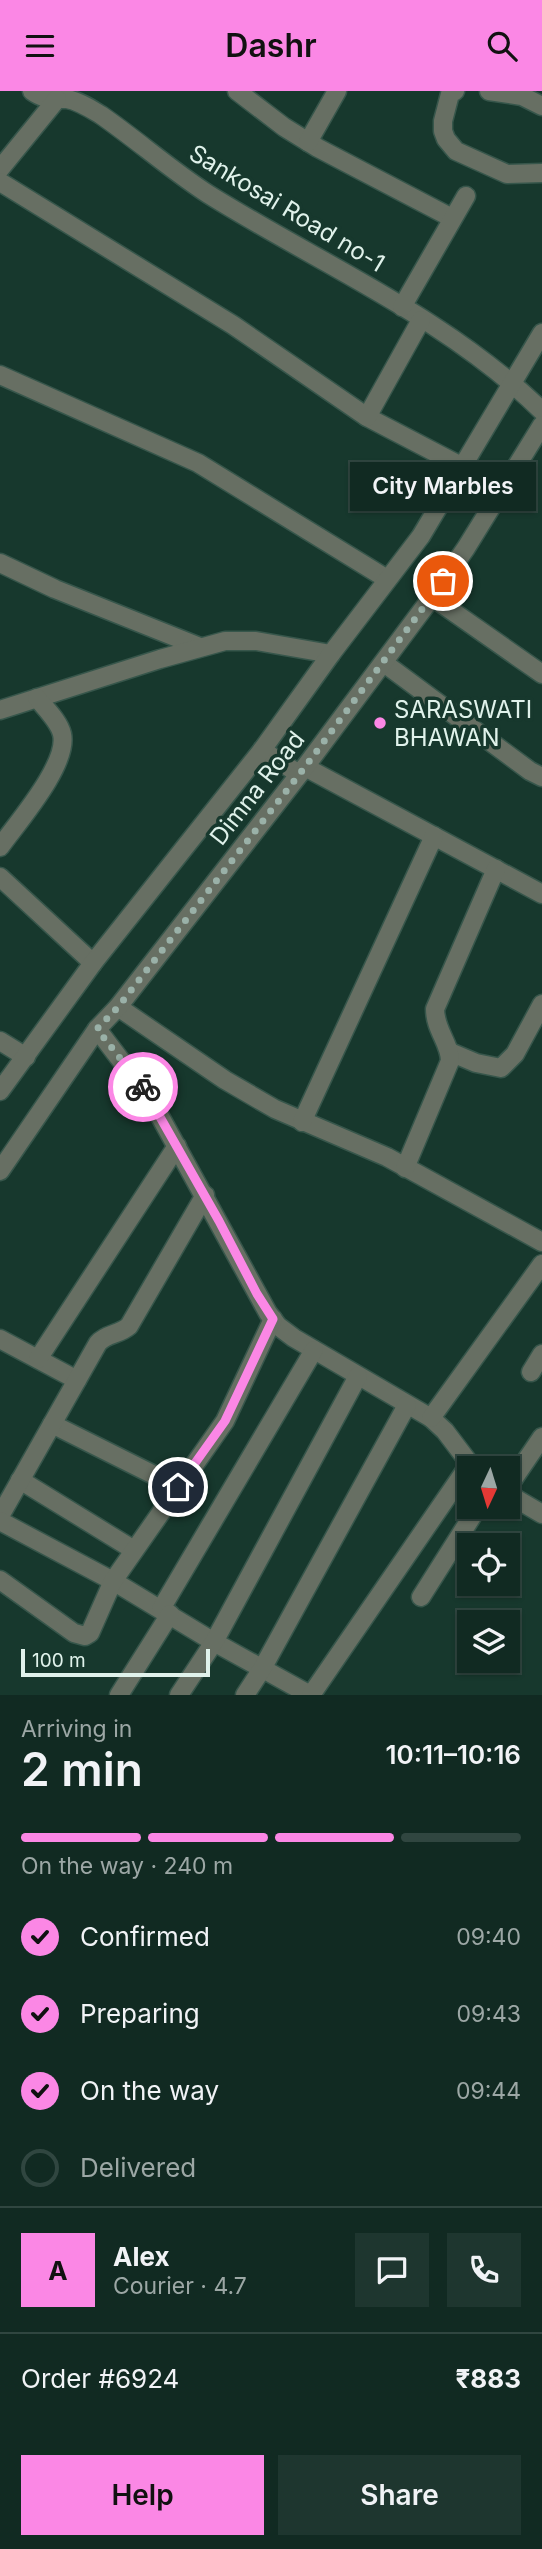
<!DOCTYPE html>
<html lang="en">
<head>
<meta charset="utf-8">
<style>
	:root { --surface:#112a22; --page:#1e362f; --text:#f1f3f6; --muted:#9ca7a5; --line:#304640; --accent:#fb87e5 }
	body { margin:0; font-family:Inter,sans-serif; background:var(--page); color:var(--text); height:100vh; display:flex; flex-direction:column; font-size:26px; white-space:nowrap }
	* { box-sizing:border-box; margin:0 }
	p { font-size:23px; color:var(--muted) }
	.icon { flex:none; width:38px; height:38px; fill:none; stroke:currentColor; stroke-width:2; stroke-linecap:round; stroke-linejoin:round }
	.map { position:relative; height:1604px; overflow:hidden }
	.side { display:flex; flex-direction:column; background:var(--surface); flex:1 }
	.side>* { flex:none }
	.needle { width:46px; rotate:184deg }
	.buttons { position:absolute; left:457px; top:1365px; display:grid; gap:14px }
	.buttons a { display:grid; place-items:center; width:63px; height:63px; border-radius:0px; background:var(--surface); box-shadow:0 2px 5px #0004,0 0 0 2px var(--line); font-size:35px }
	.scale { position:absolute; left:21px; bottom:18px; width:189px; box-sizing:border-box; padding-left:7px; border:4px solid #e0f2eb; border-top:0; font-size:19px; line-height:24px; white-space:nowrap; color:#e0f2eb; -webkit-text-stroke:5px #17382d; paint-order:stroke }
	.pin { position:absolute; display:grid; place-items:center; width:60px; height:60px; color:#fff; margin:-30px; border:4px solid #fff; border-radius:50%; box-shadow:0 2px 7px #0007 }
	.courier { position:absolute; display:grid; place-items:center; width:70px; height:70px; margin:-35px; border:5px solid #fb87e5; border-radius:50%; background:#fff; color:#222; box-shadow:0 2px 9px #0007 }
	.bubble { position:absolute; height:49px; border-radius:0px; background:var(--surface); box-shadow:0 2px 5px #0004,0 0 0 2px var(--line); font-size:23px; font-weight:600; line-height:49px; text-align:center }
	.summary em { font-style:normal; font-weight:600 }
	.summary div { display:flex; flex-direction:column-reverse }
	.summary { display:flex; align-items:center; justify-content:space-between; height:119px; padding:0 21px }
	h1 { font-size:46px; font-weight:600; line-height:52px }
	.bar { display:grid; grid-template-columns:repeat(4,1fr); gap:10px 7px; align-content:center; height:84px; padding:0 21px }
	.bar i { height:9px; border-radius:5px; background:var(--line) }
	.bar .selected { background:var(--accent) }
	.bar p { grid-column:span 4 }
	.line { display:flex; align-items:center; gap:18px; padding:0 21px; border-top:2px solid var(--line) }
	.line div { flex:1 }
	.round { display:grid; place-items:center; flex:none; width:74px; height:74px; border-radius:0px; background:var(--page) }
	ol { padding:0 21px; list-style:none }
	li { display:flex; align-items:center; gap:21px; height:77px }
	li p { margin-inline-start:auto }
	li .icon { padding:7px; border-radius:50%; background:var(--accent); color:#111; stroke-width:4 }
	li:last-child { color:var(--muted) }
	li i { width:38px; height:38px; border:4px solid var(--line); border-radius:50% }
	.button { display:flex; gap:14px; margin-top:auto; padding:14px 21px }
	.button a { flex:1; height:80px; border-radius:0px; background:var(--accent); color:#111; font-size:28px; font-weight:600; line-height:80px; text-align:center }
	.button a+a { background:var(--page); color:var(--text) }
	header { display:flex; justify-content:space-between; align-items:center; height:91px; padding:0 21px; background:var(--accent); color:#111; font-size:32px; font-weight:600 }
	.map>svg:first-child { display:block }
	.lines { fill:none; stroke-linecap:round; stroke-linejoin:round }
	.minor-casing { stroke:#37564b; stroke-width:21 }
	.minor { stroke:#676f63; stroke-width:18 }
	.done { stroke:#9ab1a8; stroke-width:7; stroke-dasharray:0 12.6 }
	.route { stroke:#fb87e5; stroke-width:9 }
	.poi-dot { fill:#fb87e5; stroke:#17382d; stroke-width:2.5 }
	.labels { text-anchor:middle; dominant-baseline:central; stroke-width:7; stroke-linejoin:round; paint-order:stroke }
	.street-label { font-size:24px; fill:#e0f2eb; stroke:#17382d }
	.poi-label { font-size:24px; fill:#e0f2eb; stroke:#17382d; text-anchor:start }
</style>
</head>
<body>
<header><svg class="icon" aria-label="menu" viewBox="0 0 24 24"><path d="M4 6h16M4 12h16M4 18h16"/></svg>Dashr<svg class="icon" aria-label="search" viewBox="0 0 24 24"><circle cx="10" cy="10" r="6"/><path d="M15 15l6 6"/></svg></header>
<div class="map">
<svg width="542" height="1604" viewBox="0 0 542 1604">
	<rect width="100%" height="100%" fill="#17382d"/>
	<g class="lines">
		<defs>
			<g id="minor">
				<path d="M32 0C44 9 53 7 67 8 79 10 91 18 101 24 137 49 171 79 208 103 320 173 446 226 542 320"/>
				<path d="M237 0 284 36 318 57 452 127"/>
				<path d="M455 0 450 3 443 30V40L446 48 456 60 507 83 542 82"/>
				<path d="M489 0 522 5 542 15"/>
				<path d="M308 51 337 0"/>
				<path d="M0 78 57 8"/>
				<path d="M0 91 233 234 367 326 463 376"/>
				<path d="M402 216 466 105"/>
				<path d="M0 284 198 372 387 488"/>
				<path d="M367 326 421 229"/>
				<path d="M0 472 55 498 200 556"/>
				<path d="M432 506 542 583"/>
				<path d="M384 572 530 680 542 686"/>
				<path d="M0 619 160 568 225 550H256L331 563"/>
				<path d="M262 659 299 683"/>
				<path d="M305 676 542 803"/>
				<path d="M0 756C17 732 69 673 62 643 59 630 45 617 37 607"/>
				<path d="M0 786 93 872"/>
				<path d="M118 916 225 989 275 1018 387 1066 542 1151"/>
				<path d="M97 938 151 1009 268 1222 278 1235 294 1247 431 1327 445 1340 473 1377"/>
				<path d="M0 950 26 966"/>
				<path d="M450 961 476 972 501 977 515 963 542 913"/>
				<path d="M0 1000 93 872 262 659 331 563 421 445 542 242"/>
				<path d="M302 1031 434 745"/>
				<path d="M405 1077 450 970C450 952 435 939 435 918L496 778"/>
				<path d="M0 1080 97 938 118 916 305 676 432 506 466 457 542 334"/>
				<path d="M0 1248 77 1289"/>
				<path d="M38 1268 177 1055"/>
				<path d="M531 1281 542 1263"/>
				<path d="M431 1327 542 1173"/>
				<path d="M52 1333 178 1396"/>
				<path d="M20 1389 134 1459"/>
				<path d="M508 1396 542 1346"/>
				<path d="M508 1403 542 1423"/>
				<path d="M0 1425 98 1252C107 1242 119 1244 129 1235L205 1104"/>
				<path d="M0 1430 113 1490 214 1551 310 1604"/>
				<path d="M0 1489 74 1542 85 1545 90 1542 113 1490 225 1330 273 1228"/>
				<path d="M421 1506 478 1416"/>
				<path d="M161 1518 314 1259"/>
				<path d="M119 1604 170 1523"/>
				<path d="M179 1604 214 1551 358 1285"/>
				<path d="M245 1604 262 1578 407 1314"/>
				<path d="M311 1604 469 1374"/>
			</g>
		</defs>
		<use href="#minor" class="minor-casing"/>
		<use href="#minor" class="minor"/>
	</g>
	<g class="lines">
		<path class="done" d="M143 996 97 938 118 916 305 676 443 490"/>
		<path class="route" d="M143 996 219 1130 257 1203 273 1228 225 1330 178 1396"/>
	</g>
	<circle class="poi-dot" cx="380" cy="632" r="7"/>
	<g class="labels">
		<g class="street-label">
			<text transform="translate(287 117) rotate(31)">Sankosai Road no-1</text>
			<text transform="translate(257 697) rotate(-52)">Dimna Road</text>
		</g>
		<g class="poi-label">
			<text x="394" y="618">SARASWATI<tspan x="394" dy="28">BHAWAN</tspan></text>
		</g>
	</g>
</svg>
<div class="buttons">
<a><svg class="needle" viewBox="-14 -14 28 28"><path d="M0-13l5 13h-10z" fill="#e53935"/><path d="M0 13l5-13h-10z" fill="#9ca7a5"/></svg></a>
<a><svg class="icon" aria-label="locate" viewBox="0 0 24 24"><circle cx="12" cy="12" r="6"/><path d="M12 2v4M12 18v4M2 12h4M18 12h4"/></svg></a>
<a><svg class="icon" aria-label="layers" viewBox="0 0 24 24"><path d="M12 4l9 5-9 5-9-5zM3 14l9 5 9-5"/></svg></a>
</div>
<div class="scale">100 m</div>
<div class="pin" style="left:443px;top:490px;background:#ea580c"><svg class="icon" aria-label="bag" viewBox="0 0 24 24"><path d="M5 8h14l-1 12H6zM9 8a3 3 0 0 1 6 0"/></svg></div>
<div class="pin" style="left:178px;top:1396px;background:#1f2937"><svg class="icon" aria-label="home" viewBox="0 0 24 24"><path d="M3 11l9-7 9 7M6 9v11h12V9"/></svg></div>
<div class="courier" style="left:143px;top:996px"><svg class="icon" aria-label="bike" viewBox="0 0 24 24"><circle cx="6" cy="16" r="4"/><circle cx="18" cy="16" r="4"/><path d="M6 16l4-8h5l3 8M10 8l3 8H6M13 5h3"/></svg></div>
<div class="bubble" style="left:350px;top:371px;width:186px">City Marbles</div>
</div>
<section class="side">
<div class="summary"><div><h1>2 min</h1><p>Arriving in</p></div><em>10:11–10:16</em></div>
<div class="bar"><i class="selected"></i><i class="selected"></i><i class="selected"></i><i></i><p>On the way · 240 m</p></div>
<ol>
<li><svg class="icon" aria-label="check" viewBox="0 0 24 24"><path d="M5 12l5 5 9-10"/></svg>Confirmed<p>09:40</p></li>
<li><svg class="icon" aria-label="check" viewBox="0 0 24 24"><path d="M5 12l5 5 9-10"/></svg>Preparing<p>09:43</p></li>
<li><svg class="icon" aria-label="check" viewBox="0 0 24 24"><path d="M5 12l5 5 9-10"/></svg>On the way<p>09:44</p></li>
<li><i></i>Delivered</li>
</ol>
<div class="line" style="height:126px"><b class="round" style="background:var(--accent);color:#111">A</b><div><b>Alex</b><p>Courier · 4.7</p></div><a class="round"><svg class="icon" aria-label="chat" viewBox="0 0 24 24"><path d="M4 5h16v11H9l-5 4z"/></svg></a><a class="round"><svg class="icon" aria-label="phone" viewBox="0 0 24 24"><path d="M5 4h4l2 5-3 2q2 4 5 5l2-3 5 2v4C11 20 4 13 5 4z"/></svg></a></div>
<div class="line" style="height:91px"><div>Order #6924</div><b>₹883</b></div>
<div class="button"><a>Help</a><a>Share</a></div>
</section>
</body>
</html>
